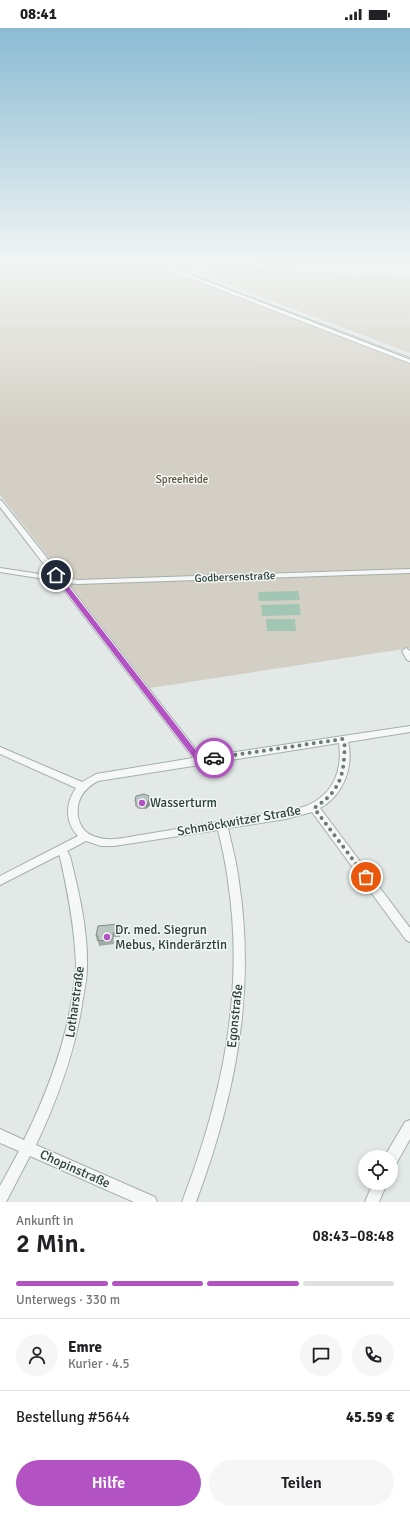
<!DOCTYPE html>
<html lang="de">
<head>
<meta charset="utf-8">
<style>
	:root { --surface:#fff; --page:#f6f6f6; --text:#202124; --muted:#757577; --line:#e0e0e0; --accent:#b353c3 }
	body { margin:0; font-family:Signika,sans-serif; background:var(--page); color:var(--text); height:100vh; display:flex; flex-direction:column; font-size:15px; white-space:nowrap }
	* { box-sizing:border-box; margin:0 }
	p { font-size:13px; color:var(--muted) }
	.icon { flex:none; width:22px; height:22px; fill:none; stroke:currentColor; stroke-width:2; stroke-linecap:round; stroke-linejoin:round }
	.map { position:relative; height:1174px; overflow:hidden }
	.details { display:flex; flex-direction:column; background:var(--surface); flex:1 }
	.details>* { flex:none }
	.controls { position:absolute; left:358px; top:1122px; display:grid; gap:8px }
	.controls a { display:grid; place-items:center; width:40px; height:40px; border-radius:50%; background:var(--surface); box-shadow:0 2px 6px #0003; font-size:20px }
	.pin { position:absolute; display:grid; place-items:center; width:34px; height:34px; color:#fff; margin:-17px; border:2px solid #fff; border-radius:50%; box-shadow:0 1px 4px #0007 }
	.courier { position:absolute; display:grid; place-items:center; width:40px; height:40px; margin:-20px; border:3px solid #b353c3; border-radius:50%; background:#fff; color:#222; box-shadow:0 1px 5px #0007 }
	.summary em { font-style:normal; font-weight:600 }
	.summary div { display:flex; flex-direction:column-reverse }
	.summary { display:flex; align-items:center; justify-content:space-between; height:68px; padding:0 16px }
	h1 { font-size:26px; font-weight:600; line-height:30px }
	.bar { display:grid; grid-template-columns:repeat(4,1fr); gap:6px 4px; align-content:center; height:48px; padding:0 16px }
	.bar i { height:5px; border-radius:3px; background:var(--line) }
	.bar .active { background:var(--accent) }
	.bar p { grid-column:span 4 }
	.line { display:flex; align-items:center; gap:10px; padding:0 16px; border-top:1px solid var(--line) }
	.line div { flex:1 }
	.round { display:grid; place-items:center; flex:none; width:42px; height:42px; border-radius:21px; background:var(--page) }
	.button { display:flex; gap:8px; margin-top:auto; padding:8px 16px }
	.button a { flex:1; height:46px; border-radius:24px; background:var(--accent); color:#fff; font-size:16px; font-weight:600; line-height:46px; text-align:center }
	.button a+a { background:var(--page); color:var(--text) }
	.status { display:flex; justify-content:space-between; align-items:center; height:28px; padding:0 20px; background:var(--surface); direction:ltr }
	.status svg { height:11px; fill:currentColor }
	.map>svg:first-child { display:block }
	.green { fill:#d3cfc4 }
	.water { fill:#a1c6b4 }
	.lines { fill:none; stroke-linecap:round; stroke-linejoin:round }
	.street-casing { stroke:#a4b0ac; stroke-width:2 }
	.secondary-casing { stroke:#a4b0ac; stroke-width:2 }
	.street { fill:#f5f8f7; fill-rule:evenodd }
	.secondary { fill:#fff; fill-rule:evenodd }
	.tram { stroke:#7d928a; stroke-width:1 }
	.wall { fill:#a0aaa6 }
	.shaded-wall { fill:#828b87 }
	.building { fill:#bac6c1; stroke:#828b87 }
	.route { fill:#b353c3 }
	.done { stroke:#6c7b76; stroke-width:4; stroke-dasharray:0 7.2 }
	.poi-dot { fill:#b353c3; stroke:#f2f7f5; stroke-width:1.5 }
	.labels { text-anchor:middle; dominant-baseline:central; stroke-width:3; stroke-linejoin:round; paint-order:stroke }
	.park-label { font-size:11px; fill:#5b553a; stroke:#f2f7f5 }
	.street-label { font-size:11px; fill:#2c4039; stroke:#f2f7f5 }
	.near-poi-label { font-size:13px; fill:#2c4039; stroke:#f2f7f5; text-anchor:start }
	.near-street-label { font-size:13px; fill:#2c4039; stroke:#f2f7f5 }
</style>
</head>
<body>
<div class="status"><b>08:41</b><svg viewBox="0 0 49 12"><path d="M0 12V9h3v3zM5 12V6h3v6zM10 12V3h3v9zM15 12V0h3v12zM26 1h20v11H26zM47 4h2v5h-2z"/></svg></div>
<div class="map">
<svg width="410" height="1174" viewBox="0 0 410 1174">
	<rect width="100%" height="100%" fill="#e2e9e7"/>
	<g class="green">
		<path d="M0 235H134L184 248 410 336V620L150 660 0 467Z"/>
		<path d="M160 235H201L188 242Z"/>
		<path d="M215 235H241L265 240 410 250V325L198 245Z"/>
	</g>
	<g class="water">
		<path d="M298 563 300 572 259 573 258 564Z"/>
		<path d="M299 576 301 587 262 588 261 577Z"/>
		<path d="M266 591H295L296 603H267Z"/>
	</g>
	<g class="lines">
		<defs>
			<g id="street">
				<path d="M243 235H250L264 238 271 235H276L265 241Z"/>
				<path d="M337 235H341L336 243 395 246 398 235H402L399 247 397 248 331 245V244Z"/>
				<path d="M0 472 2 473 62 549 78 552 410 541V545L78 556 67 555 202 729 410 698V704L348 714C354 739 343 768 320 780L410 900V914L406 912 312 784 286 791 228 800C232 818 237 836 239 854 256 966 235 1069 196 1174H182C222 1070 245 964 228 853 226 836 222 819 218 802L114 818H101L86 813 67 823 70 828C79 864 88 902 87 939 87 950 85 960 83 970 76 1022 58 1070 36 1117L155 1169 157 1174H134L30 1128 6 1174H0V1158L19 1123 0 1115V1101L24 1112C46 1067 64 1021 72 971 73 960 76 949 76 938 75 901 68 865 60 829L59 827 0 857V848L78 808C64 794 66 774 76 760L0 726V719L82 754 96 746 193 730 57 553 0 544V540L53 548 0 479ZM339 715C343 744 332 769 303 779 285 784 267 785 249 788 213 795 177 801 141 807 127 809 110 814 96 809 82 805 76 792 78 778 80 766 87 759 98 753Z"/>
				<path d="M406 620 410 623V633L407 632 402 623Z"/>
				<path d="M410 1092V1111L396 1136 391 1138V1129H385L386 1126 405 1094Z"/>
				<path d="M373 1155H387L379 1174H365Z"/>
			</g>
			<path id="secondary" d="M136 235H146L189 246 206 235H213L195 248 410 330V335L185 248Z"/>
		</defs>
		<use href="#street" class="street-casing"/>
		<use href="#secondary" class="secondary-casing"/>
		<use href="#street" class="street"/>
		<use href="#secondary" class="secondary"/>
		<path class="tram" d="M205 235 192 243V247L410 331"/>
	</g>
	<g class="wall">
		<path d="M149 772 150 777 146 781H139L135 778V773Z"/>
		<path d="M119 896 120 909H113L114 916 99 918 98 913H97L96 908Z"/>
	</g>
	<path class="shaded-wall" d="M149 772 150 777 146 781V776Z"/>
	<g class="building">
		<path d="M144 766 149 768V772L146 776H139L135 773 136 768Z"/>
		<path d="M119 896V904L113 905V911L98 913V908H96L98 898Z"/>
	</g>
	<linearGradient id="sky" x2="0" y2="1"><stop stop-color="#8bbbd3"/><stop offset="0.59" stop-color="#f2f5f4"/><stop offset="1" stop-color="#f2f5f4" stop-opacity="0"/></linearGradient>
	<rect width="410" height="399" fill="url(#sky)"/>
	<path class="route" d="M54 545H58L201 729 217 728V732L195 734 193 729 54 548Z"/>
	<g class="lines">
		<path class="done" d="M214 730 343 711C345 716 345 721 344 727 344 751 335 767 314 780L366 849"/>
	</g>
	<g class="poi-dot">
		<circle cx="142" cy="775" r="4"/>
		<circle cx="107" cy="909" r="4"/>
	</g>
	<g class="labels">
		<g class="park-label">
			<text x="182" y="451">Spreeheide</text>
		</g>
		<g class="street-label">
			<text transform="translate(235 549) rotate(-2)">Godbersenstraße</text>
		</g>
		<g class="near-poi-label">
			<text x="150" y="775">Wasserturm</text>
			<text x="115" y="902">Dr. med. Siegrun<tspan x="115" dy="15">Mebus, Kinderärztin</tspan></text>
		</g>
		<g class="near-street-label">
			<text transform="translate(239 793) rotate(-10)">Schmöckwitzer Straße</text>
			<text transform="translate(75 974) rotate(-82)">Lotharstraße</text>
			<text transform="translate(235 988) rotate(-84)">Egonstraße</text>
			<text transform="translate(75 1141) rotate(24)">Chopinstraße</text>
		</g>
	</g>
</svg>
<div class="controls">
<a><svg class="icon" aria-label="locate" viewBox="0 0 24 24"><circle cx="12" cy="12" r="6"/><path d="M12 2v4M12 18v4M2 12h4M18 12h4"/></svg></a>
</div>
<div class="pin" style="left:366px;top:849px;background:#ea580c"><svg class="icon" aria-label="bag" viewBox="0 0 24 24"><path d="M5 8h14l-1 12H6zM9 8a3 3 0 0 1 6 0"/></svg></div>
<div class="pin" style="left:56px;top:547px;background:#1f2937"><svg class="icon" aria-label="home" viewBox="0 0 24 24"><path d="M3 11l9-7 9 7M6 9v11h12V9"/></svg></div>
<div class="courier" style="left:214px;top:730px"><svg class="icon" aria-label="car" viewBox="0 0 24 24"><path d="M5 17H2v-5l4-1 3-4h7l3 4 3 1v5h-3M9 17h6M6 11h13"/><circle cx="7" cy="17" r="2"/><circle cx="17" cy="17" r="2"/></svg></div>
</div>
<section class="details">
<div class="summary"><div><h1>2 Min.</h1><p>Ankunft in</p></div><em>08:43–08:48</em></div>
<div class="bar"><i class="active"></i><i class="active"></i><i class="active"></i><i></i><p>Unterwegs · 330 m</p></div>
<div class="line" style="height:72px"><a class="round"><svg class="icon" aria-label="person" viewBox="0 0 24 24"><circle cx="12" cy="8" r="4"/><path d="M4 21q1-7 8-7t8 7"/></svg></a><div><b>Emre</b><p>Kurier · 4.5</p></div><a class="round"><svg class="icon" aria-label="chat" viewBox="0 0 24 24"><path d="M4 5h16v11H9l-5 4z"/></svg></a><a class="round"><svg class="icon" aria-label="phone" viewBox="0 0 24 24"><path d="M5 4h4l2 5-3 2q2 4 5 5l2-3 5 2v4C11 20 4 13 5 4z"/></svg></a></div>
<div class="line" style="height:52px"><div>Bestellung #5644</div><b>45.59 €</b></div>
<div class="button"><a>Hilfe</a><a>Teilen</a></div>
</section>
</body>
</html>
